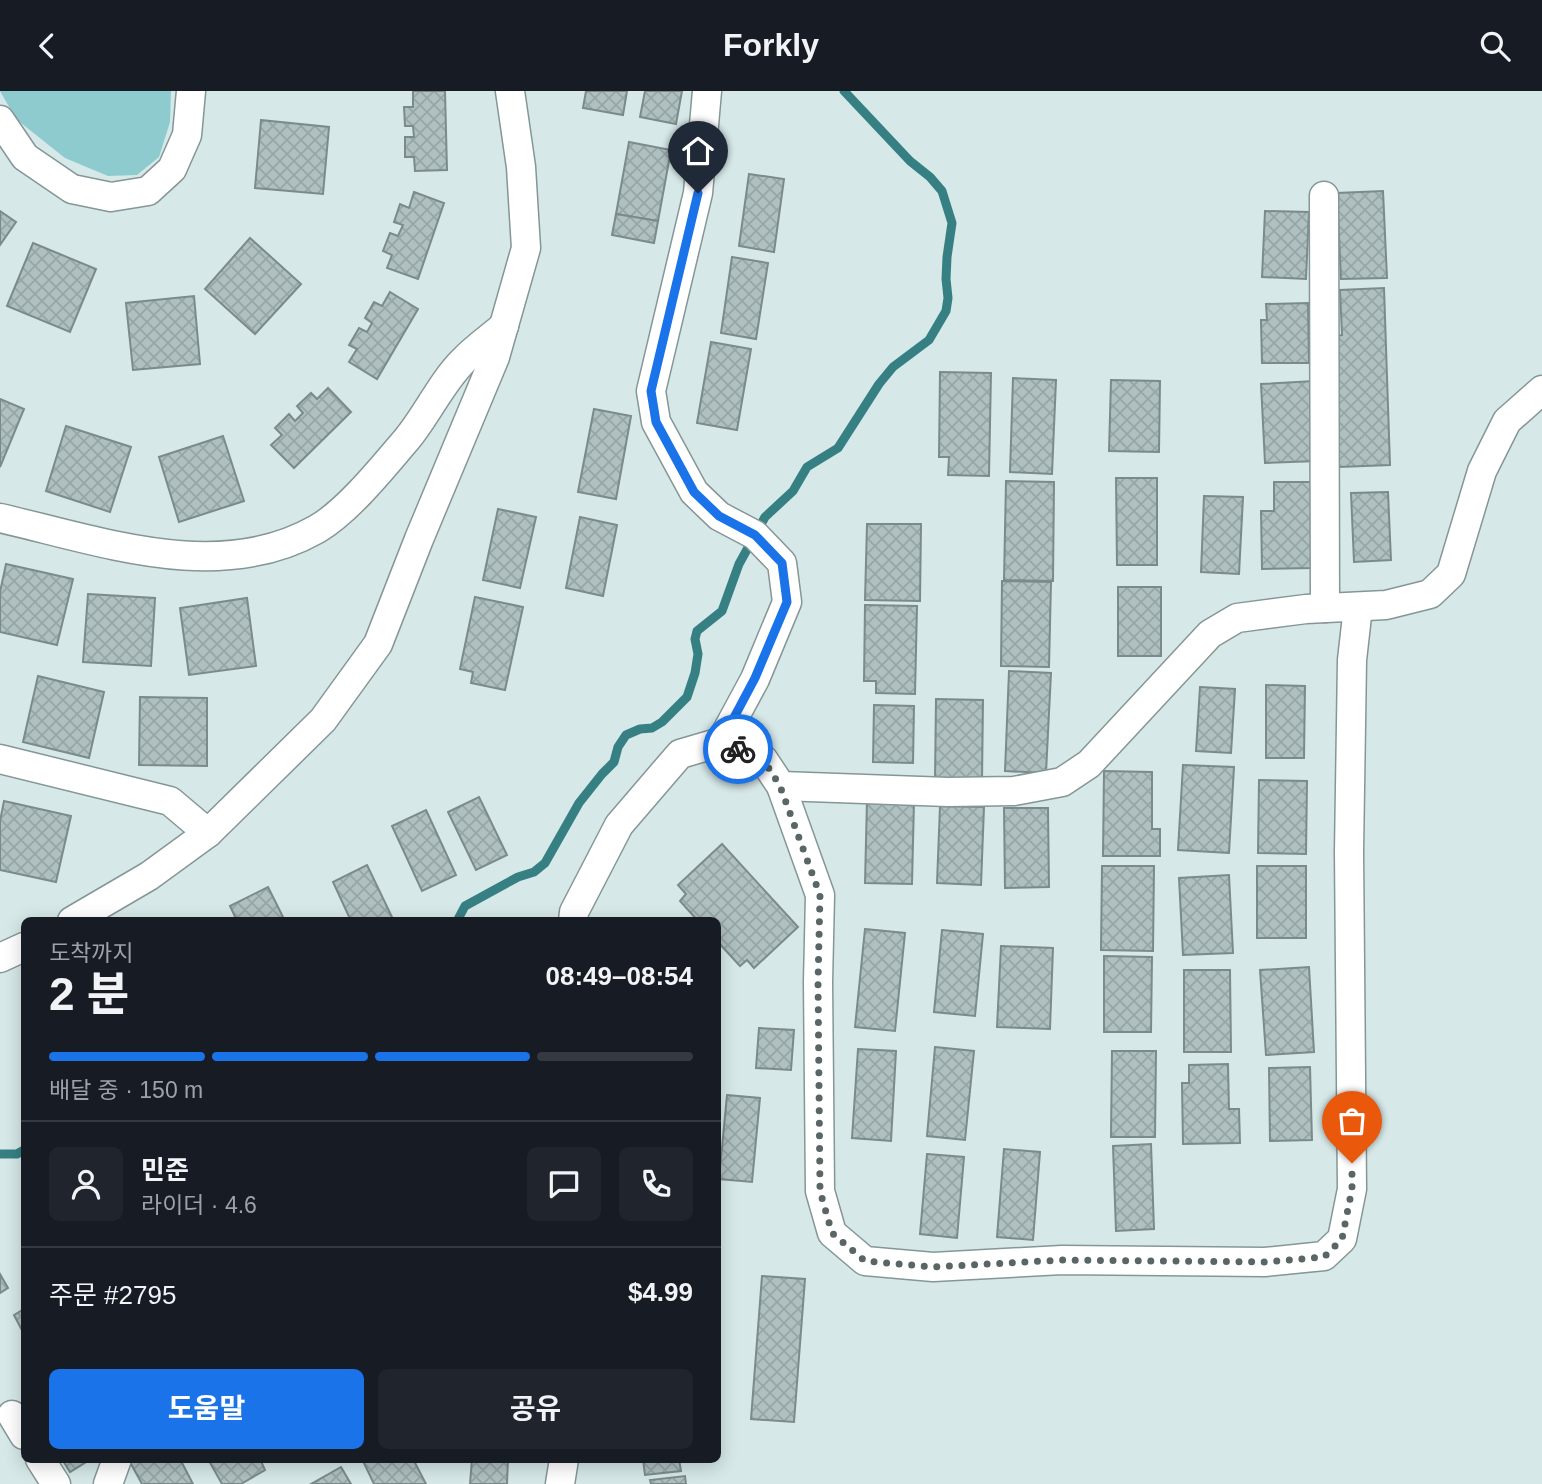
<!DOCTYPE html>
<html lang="ko">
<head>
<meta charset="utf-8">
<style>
	:root { --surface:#171b24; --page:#20242c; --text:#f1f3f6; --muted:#9ea1a6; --line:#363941; --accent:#1a73e8 }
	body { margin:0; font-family:Arial,"Noto Sans KR",sans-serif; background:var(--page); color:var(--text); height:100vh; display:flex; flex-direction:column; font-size:26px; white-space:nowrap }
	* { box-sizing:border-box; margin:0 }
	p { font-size:23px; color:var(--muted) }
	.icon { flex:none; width:38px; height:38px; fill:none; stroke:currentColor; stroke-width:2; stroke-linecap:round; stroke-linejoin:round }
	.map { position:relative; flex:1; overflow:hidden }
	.details { position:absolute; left:21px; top:826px; width:700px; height:546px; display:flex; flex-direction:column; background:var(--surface); border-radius:10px; box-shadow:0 4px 18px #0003 }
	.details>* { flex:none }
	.pin { position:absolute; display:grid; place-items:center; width:60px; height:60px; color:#fff; margin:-72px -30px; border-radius:50% 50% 50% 0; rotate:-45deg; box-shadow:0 0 7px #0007 }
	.pin .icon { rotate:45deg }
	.courier { position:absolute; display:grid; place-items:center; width:70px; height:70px; margin:-35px; border:5px solid #1a73e8; border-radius:50%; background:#fff; color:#222; box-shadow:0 2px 9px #0007 }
	.head em { font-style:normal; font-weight:700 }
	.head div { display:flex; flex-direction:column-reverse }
	.head { display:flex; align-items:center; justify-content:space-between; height:119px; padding:0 28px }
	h1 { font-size:46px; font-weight:700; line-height:52px }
	.bar { display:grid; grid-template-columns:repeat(4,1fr); gap:10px 7px; align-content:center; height:84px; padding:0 28px }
	.bar i { height:9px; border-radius:5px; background:var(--line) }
	.bar .selected { background:var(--accent) }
	.bar p { grid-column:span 4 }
	.line { display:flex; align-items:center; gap:18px; padding:0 28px; border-top:2px solid var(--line) }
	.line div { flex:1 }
	.round { display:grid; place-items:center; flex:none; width:74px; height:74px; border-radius:10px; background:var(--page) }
	.action { display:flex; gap:14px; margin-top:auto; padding:14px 28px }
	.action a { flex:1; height:80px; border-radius:10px; background:var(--accent); color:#fff; font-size:28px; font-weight:700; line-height:80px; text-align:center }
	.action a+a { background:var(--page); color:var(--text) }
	header { display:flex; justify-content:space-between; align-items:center; height:91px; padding:0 28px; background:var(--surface); font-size:32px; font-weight:700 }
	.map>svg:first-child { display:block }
	.green { fill:#8ecbce }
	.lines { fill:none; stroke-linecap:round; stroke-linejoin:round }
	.stream { stroke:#368083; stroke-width:9 }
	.building { fill:url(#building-cross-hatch); stroke:#7b8b8b; stroke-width:2 }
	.minor-casing { stroke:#859696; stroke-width:31 }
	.minor { stroke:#fff; stroke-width:28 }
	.done { stroke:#5a6565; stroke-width:7; stroke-dasharray:0 12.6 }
	.route { stroke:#1a73e8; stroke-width:9 }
</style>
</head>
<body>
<header><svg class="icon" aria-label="back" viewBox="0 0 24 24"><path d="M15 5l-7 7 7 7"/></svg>Forkly<svg class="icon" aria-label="search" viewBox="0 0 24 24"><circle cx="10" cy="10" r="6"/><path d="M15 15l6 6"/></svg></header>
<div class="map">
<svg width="1542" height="1393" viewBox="0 0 1542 1393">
	<defs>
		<pattern id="building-cross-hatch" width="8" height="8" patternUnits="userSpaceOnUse" patternTransform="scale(1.75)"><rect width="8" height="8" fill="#afc0c0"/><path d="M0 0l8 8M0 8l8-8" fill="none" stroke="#96a5a5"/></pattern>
	</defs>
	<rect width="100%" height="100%" fill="#d6e8e8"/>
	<path class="green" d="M0 0H171L170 31 159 66 137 84 108 85 65 67 16 28Z"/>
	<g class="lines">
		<g class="stream">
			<path d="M457 830 465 815 518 786 534 781 545 772 579 712 602 683 614 671 618 656 626 644 640 638 652 637 662 631 687 606 695 582 698 563 695 548 697 540 722 520 739 473 765 426 793 400 807 376 838 357 879 293 893 276 929 249 946 220 948 207 946 188 947 166 952 132 942 100 930 86 910 70 844 0"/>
			<path d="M0 1063H17L24 1059"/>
		</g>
	</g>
	<g class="building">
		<path d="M413 0H445L447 79 415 80 414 66H405V46H414L413 35H405L404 16H413Z"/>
		<path d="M586 0H627L623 24 583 17Z"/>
		<path d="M645 0H682L676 33 640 26Z"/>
		<path d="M261 29 329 36 323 103 255 97Z"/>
		<path d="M629 51 671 59 658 130 616 123Z"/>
		<path d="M749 83 784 88 774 161 739 155Z"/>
		<path d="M1383 100 1387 187 1341 188 1337 102Z"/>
		<path d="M414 101 444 112 418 188 387 177 392 164 383 160 390 142 398 145 403 134 394 131 400 113 409 117Z"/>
		<path d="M0 120 16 131 0 154Z"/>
		<path d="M1265 120 1309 121 1306 188 1262 186Z"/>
		<path d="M616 123 658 130 654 152 612 144Z"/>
		<path d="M250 147 301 193 255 243 205 198Z"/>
		<path d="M33 152 96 178 70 241 7 215Z"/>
		<path d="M732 166 768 172 756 248 721 242Z"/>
		<path d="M1384 197 1390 374 1339 376 1334 245 1342 244 1340 199Z"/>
		<path d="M390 201 418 218 377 288 349 271 357 258 349 254 359 237 367 241 372 232 365 227 374 211 382 215Z"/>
		<path d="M194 205 200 273 133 279 126 212Z"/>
		<path d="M1308 212 1309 272H1262L1261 229H1267L1266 213Z"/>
		<path d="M711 251 751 258 737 339 697 332Z"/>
		<path d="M940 281 991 282 989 385 948 384 949 366H939Z"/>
		<path d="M1013 287 1056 289 1052 383 1010 381Z"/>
		<path d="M1111 289 1160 290 1159 361 1109 360Z"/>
		<path d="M1314 290 1317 370 1265 372 1261 293Z"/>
		<path d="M328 297 351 321 294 377 271 354 282 344 275 337 289 323 295 330 303 322 297 315 311 302 317 308Z"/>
		<path d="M0 308 24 318 0 376Z"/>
		<path d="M594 318 631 325 616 408 578 401Z"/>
		<path d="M66 335 131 356 110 421 46 400Z"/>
		<path d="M223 345 244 410 179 431 159 366Z"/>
		<path d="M1116 387H1157V474H1117Z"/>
		<path d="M1006 390 1054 391 1053 490 1004 489Z"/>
		<path d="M1274 391H1313L1314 477 1262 478 1261 420H1274Z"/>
		<path d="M1388 401 1391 469 1354 471 1351 402Z"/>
		<path d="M1204 405 1243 406 1239 483 1201 481Z"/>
		<path d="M498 418 536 426 520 497 483 489Z"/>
		<path d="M580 426 617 434 603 505 566 497Z"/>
		<path d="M867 433H921L920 510 865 509Z"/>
		<path d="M6 473 73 488 57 554 0 541V501Z"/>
		<path d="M1002 490 1051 491 1049 576 1001 575Z"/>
		<rect x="1118" y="496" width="43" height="69"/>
		<path d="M88 503 155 507 151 575 83 571Z"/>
		<path d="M475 506 523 516 505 599 471 592 473 581 460 578Z"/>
		<path d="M247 507 256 575 189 584 180 517Z"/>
		<path d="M865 514 917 515 915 603 876 602V590H864Z"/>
		<path d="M1009 580 1051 582 1046 682 1005 680Z"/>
		<path d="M38 585 104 601 89 667 23 651Z"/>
		<path d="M1266 594 1305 595 1304 667H1266Z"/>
		<path d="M1200 596 1235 598 1231 662 1196 660Z"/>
		<path d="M140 606 207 607V675L139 674Z"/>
		<path d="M936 608 983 609 982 690 935 688Z"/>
		<path d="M874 614 914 615 913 672 873 671Z"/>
		<path d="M1183 674 1234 676 1229 762 1178 759Z"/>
		<path d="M1104 680 1152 681V738H1160V765H1103Z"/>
		<path d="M1259 689 1307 690 1306 763 1258 762Z"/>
		<path d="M479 706 507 764 476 779 448 721Z"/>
		<path d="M867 709 914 710 912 793 865 792Z"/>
		<path d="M4 710 71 725 56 791 0 779V730Z"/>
		<path d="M940 715 984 716 981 794 937 792Z"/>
		<path d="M1004 717H1048L1049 796 1005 797Z"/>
		<path d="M426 719 456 784 422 800 392 735Z"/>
		<path d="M722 753 798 836 754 877 747 869 740 875 718 851V830H698L680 810 686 803 678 794Z"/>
		<path d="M367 774 392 826 385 830H351L333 791Z"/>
		<path d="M1102 775H1154L1153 860 1101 859Z"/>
		<rect x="1257" y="775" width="49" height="72"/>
		<path d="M1229 784 1233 862 1183 864 1179 787Z"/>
		<path d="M268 796 285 830H237L230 815Z"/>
		<path d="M865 838 905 842 895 940 855 936Z"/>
		<path d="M942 839 983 843 975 925 934 921Z"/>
		<path d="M1001 855 1053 857 1050 938 997 936Z"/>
		<path d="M1104 865 1152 866 1151 941H1104Z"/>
		<path d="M1309 876 1314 961 1266 964 1260 879Z"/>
		<path d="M1184 879H1230L1231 961H1184Z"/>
		<path d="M759 937 794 939 791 979 756 977Z"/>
		<path d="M935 956 974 960 965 1049 927 1045Z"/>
		<path d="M858 958 896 960 891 1050 852 1047Z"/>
		<path d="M1112 960H1156L1155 1046H1111Z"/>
		<path d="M1228 973 1229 1018H1239L1240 1052 1183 1053 1182 992H1189V974Z"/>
		<path d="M1310 976 1312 1049 1270 1050 1269 977Z"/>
		<path d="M727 1004 760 1007 752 1091 719 1088Z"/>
		<path d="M1151 1053 1154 1138 1116 1140 1113 1055Z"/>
		<path d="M1004 1058 1040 1061 1033 1149 997 1146Z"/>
		<path d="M927 1063 964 1066 957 1147 920 1143Z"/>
		<path d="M0 1183 8 1197 0 1202Z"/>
		<path d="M762 1185 805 1188 794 1331 751 1328Z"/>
		<path d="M24 1218V1243L14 1224Z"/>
		<path d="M62 1368H91L70 1381Z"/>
		<path d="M135 1368H180L193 1393H142L130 1371Z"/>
		<path d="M208 1368H260L265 1379 241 1393H222Z"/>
		<path d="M362 1368H413L426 1393H374Z"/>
		<path d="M472 1368H508L507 1393H470Z"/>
		<path d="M643 1368H679L681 1380 645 1384Z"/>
		<path d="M341 1376 351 1393H311Z"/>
		<path d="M685 1385 686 1393H651L650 1389Z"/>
	</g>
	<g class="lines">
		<defs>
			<g id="minor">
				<path d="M707 0 698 102 651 300 656 331 694 401 719 425 755 444 782 472 787 511 755 588 721 651"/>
				<path d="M0 29 25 66 72 98 111 106 148 100 172 78 187 44 191 0"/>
				<path d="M1324 105 1325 517"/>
				<path d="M0 427C101 450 219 494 317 438 348 420 383 376 407 348 427 324 441 292 463 270 475 257 490 247 504 235"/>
				<path d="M0 668 170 710 208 742"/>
				<path d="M781 695 948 701 1014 700 1062 691 1089 673 1210 543 1237 527 1306 518 1386 514 1430 503 1451 483 1482 380 1507 330 1542 299"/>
				<path d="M72 830 149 785 208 742 323 629 378 553 419 448 495 266 526 157 521 76 510 0"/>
				<path d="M573 830 574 821 619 734 680 663 721 651 763 668 781 695 820 804 818 891 820 1100 832 1142 865 1170 933 1176 1062 1169 1265 1171 1324 1165 1342 1148 1352 1098 1349 761 1352 569 1358 516"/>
				<path d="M0 867 24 856"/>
				<path d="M12 1324 24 1344"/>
				<path d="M40 1368 56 1393"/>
				<path d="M108 1393 117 1368"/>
				<path d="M560 1393 564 1368"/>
			</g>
		</defs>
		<use href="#minor" class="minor-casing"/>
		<use href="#minor" class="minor"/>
	</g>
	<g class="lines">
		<path class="done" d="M738 658 763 668 780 695 820 804 818 891 820 1100 832 1142 865 1170 933 1176 1062 1169 1265 1171 1324 1166 1342 1148 1352 1098V1072"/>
		<path class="route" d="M698 102 651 300 656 331 694 401 719 425 755 444 782 472 787 511 755 587 721 651 738 658"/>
	</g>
</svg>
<div class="pin" style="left:1352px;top:1072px;background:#ea580c"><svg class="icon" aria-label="bag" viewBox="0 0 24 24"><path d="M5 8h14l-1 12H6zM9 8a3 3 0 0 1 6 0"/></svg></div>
<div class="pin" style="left:698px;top:102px;background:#1f2937"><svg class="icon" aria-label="home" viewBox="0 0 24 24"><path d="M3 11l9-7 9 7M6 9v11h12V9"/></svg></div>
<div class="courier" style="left:738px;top:658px"><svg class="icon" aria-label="bike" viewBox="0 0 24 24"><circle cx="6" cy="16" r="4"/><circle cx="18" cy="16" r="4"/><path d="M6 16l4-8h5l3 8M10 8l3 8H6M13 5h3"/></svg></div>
<section class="details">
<div class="head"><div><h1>2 분</h1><p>도착까지</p></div><em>08:49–08:54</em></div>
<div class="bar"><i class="selected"></i><i class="selected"></i><i class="selected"></i><i></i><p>배달 중 · 150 m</p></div>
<div class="line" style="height:126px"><a class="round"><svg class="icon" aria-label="person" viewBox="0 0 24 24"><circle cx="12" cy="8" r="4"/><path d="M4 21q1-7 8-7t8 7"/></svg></a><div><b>민준</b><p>라이더 · 4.6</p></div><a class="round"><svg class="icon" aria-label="chat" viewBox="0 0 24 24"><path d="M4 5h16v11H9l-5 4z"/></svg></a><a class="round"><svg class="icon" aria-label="phone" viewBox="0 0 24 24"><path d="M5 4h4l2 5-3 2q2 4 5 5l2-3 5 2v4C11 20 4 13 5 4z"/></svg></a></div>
<div class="line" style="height:91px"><div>주문 #2795</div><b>$4.99</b></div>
<div class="action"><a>도움말</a><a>공유</a></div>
</section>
</div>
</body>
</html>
